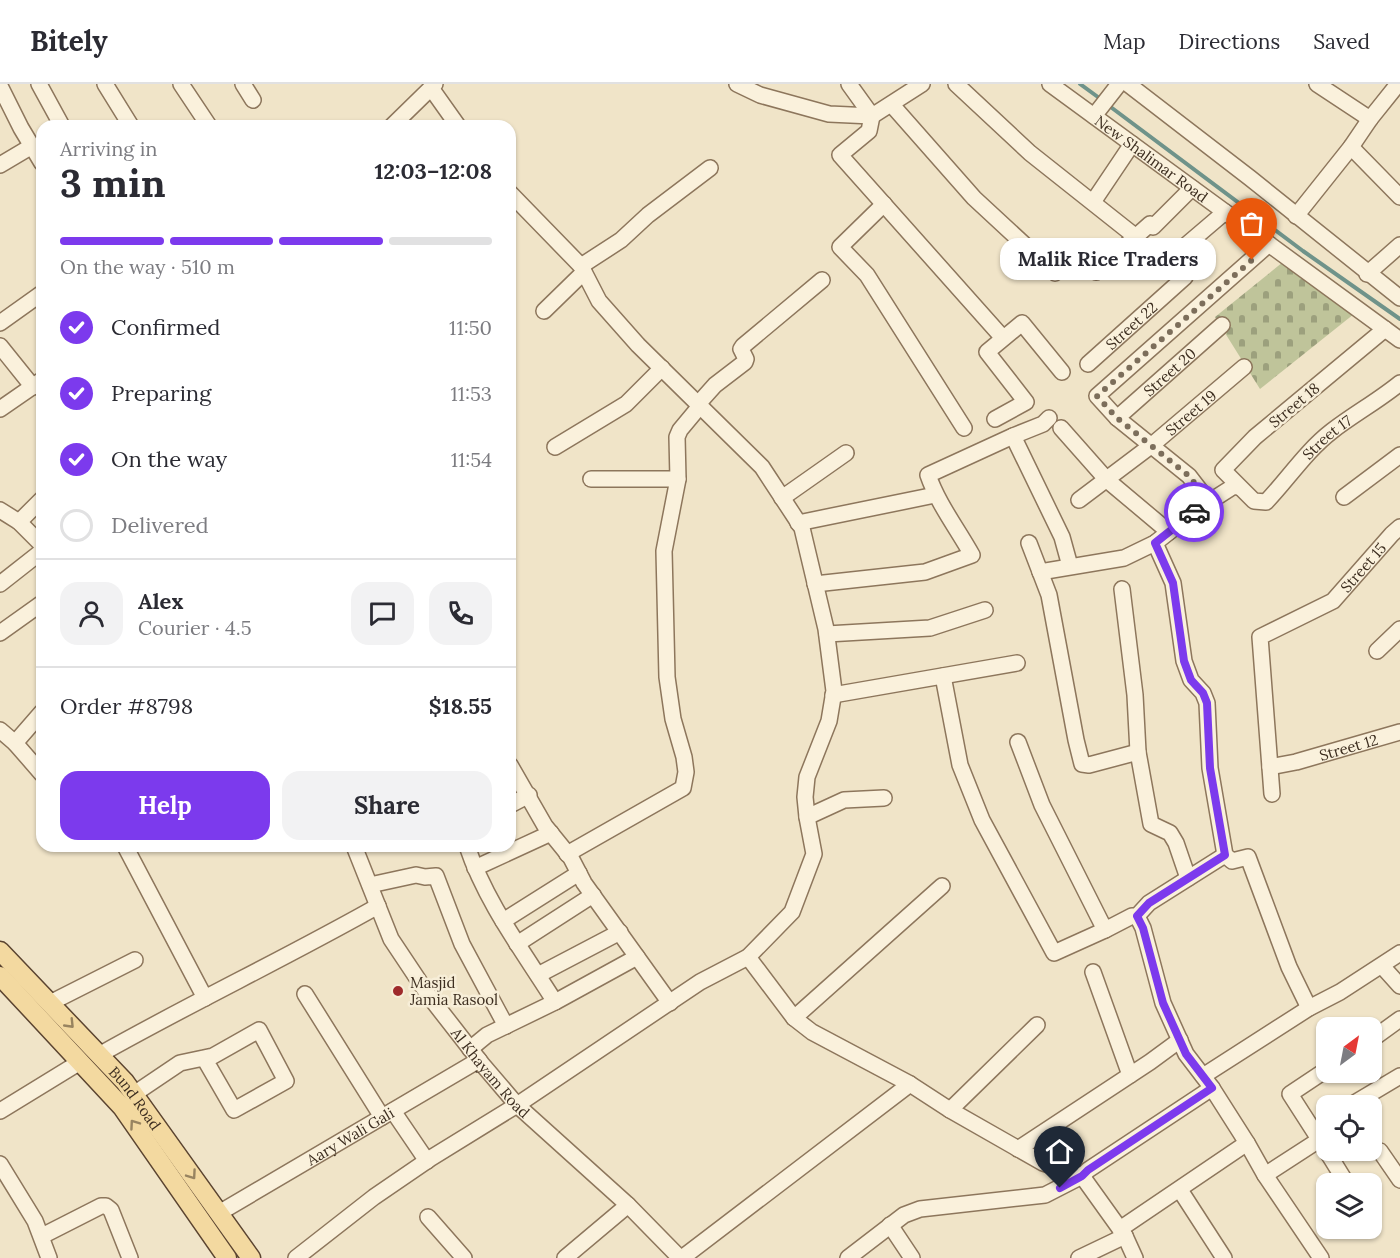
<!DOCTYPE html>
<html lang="en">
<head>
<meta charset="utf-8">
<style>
	:root { --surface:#fff; --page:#f2f2f3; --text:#2b2b33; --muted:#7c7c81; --line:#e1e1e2; --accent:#7c3aed }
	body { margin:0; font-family:Lora,serif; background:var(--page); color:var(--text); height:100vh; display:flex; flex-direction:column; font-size:22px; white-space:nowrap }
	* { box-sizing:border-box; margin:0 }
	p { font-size:20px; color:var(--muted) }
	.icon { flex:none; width:33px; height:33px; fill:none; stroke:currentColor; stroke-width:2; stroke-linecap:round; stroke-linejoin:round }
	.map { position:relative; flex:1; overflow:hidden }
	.sheet { position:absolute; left:36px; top:36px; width:480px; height:732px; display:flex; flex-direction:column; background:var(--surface); border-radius:18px; box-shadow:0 2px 4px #0004 }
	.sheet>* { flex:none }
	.needle { width:39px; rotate:32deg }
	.buttons { position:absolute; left:1316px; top:933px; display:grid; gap:12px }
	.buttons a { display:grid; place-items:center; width:66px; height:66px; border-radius:12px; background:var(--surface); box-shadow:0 2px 4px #0004; font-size:30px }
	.pin { position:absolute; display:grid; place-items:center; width:51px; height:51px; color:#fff; margin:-62px -26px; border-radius:50% 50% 50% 0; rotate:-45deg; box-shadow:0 0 6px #0007 }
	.pin .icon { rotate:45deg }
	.courier { position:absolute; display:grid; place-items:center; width:60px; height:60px; margin:-30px; border:4px solid #7c3aed; border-radius:50%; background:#fff; color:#222; box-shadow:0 2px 8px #0007 }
	.bubble { position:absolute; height:42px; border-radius:18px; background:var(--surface); box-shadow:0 2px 4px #0004; font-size:20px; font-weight:800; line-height:42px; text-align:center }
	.head em { font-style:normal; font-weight:800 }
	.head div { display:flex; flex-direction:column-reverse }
	.head { display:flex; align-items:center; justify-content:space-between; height:102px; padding:0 24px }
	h1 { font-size:39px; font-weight:800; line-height:45px }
	.bar { display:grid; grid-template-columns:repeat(4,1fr); gap:9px 6px; align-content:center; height:72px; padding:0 24px }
	.bar i { height:8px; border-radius:4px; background:var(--line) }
	.bar .active { background:var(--accent) }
	.bar p { grid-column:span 4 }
	.line { display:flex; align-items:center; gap:15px; padding:0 24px; border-top:2px solid var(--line) }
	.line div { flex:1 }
	.round { display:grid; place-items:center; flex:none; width:63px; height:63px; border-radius:18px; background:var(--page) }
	ol { padding:0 24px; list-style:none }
	li { display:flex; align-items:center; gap:18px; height:66px }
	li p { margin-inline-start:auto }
	li .icon { padding:6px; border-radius:50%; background:var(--accent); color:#fff; stroke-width:4 }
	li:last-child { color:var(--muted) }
	li i { width:33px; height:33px; border:3px solid var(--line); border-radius:50% }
	.cta { display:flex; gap:12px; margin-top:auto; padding:12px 24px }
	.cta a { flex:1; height:69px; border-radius:18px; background:var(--accent); color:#fff; font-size:24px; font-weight:800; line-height:69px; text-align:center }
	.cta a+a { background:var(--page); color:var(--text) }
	header { display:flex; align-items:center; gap:36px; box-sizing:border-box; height:84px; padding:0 30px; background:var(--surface); border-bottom:2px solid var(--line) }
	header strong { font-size:28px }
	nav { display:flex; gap:33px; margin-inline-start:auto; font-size:21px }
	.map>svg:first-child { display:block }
	.cemetery { fill:url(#cemetery-stones) }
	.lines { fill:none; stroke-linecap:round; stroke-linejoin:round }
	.stream { stroke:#6f938a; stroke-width:4 }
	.minor-casing { stroke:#8d765c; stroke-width:18 }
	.major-casing { stroke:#5b4430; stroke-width:21 }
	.minor { stroke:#faf1dc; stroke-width:15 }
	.major { stroke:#f3d9a0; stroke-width:18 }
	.oneway { stroke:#988460 }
	.done { stroke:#7c6e5b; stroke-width:6; stroke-dasharray:0 10.8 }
	.route { stroke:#7c3aed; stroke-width:8 }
	.poi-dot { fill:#9e2a2b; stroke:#f7eed8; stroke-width:2 }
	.labels { text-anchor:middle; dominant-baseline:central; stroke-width:5; stroke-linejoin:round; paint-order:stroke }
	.street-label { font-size:15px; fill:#3d2e20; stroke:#f7eed8 }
	.poi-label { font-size:15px; fill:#3d2e20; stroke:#f7eed8; text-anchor:start }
</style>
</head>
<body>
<header>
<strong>Bitely</strong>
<nav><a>Map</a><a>Directions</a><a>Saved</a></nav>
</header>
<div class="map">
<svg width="1400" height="1174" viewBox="0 0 1400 1174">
	<defs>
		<pattern id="cemetery-stones" width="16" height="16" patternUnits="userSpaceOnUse" patternTransform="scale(1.5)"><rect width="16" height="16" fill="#bfc49a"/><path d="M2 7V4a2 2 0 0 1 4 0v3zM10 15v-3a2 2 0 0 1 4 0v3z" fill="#9ca07d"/></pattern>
	</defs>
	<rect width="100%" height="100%" fill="#f0e4c8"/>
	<path class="cemetery" d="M1288 174 1359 226 1260 305 1215 233Z"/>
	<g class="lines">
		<g class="stream">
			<path d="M1080 0 1102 16"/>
			<path d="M1108 21 1303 167 1400 235"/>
		</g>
		<defs>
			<g id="minor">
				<path d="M39 0 62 42"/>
				<path d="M105 0 131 42"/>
				<path d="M181 0 209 42"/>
				<path d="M243 0 253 16"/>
				<path d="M737 0 760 11 829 30 872 32 922 0"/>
				<path d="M849 0 872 32 869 47 840 71 1003 254"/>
				<path d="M956 0 1030 69 1136 153"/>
				<path id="s1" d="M1050 0 1400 256"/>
				<path d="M1128 0 1250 94 1400 214"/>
				<path d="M1317 0 1370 35"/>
				<path d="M0 2 21 44 42 79"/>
				<path d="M431 4 458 42"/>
				<path d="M892 21 974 114 1055 189 1074 171 1096 188 1150 140 1153 143 1192 104"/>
				<path d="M1094 32 1119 0"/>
				<path d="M392 42 435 0"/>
				<path d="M1351 63 1400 113"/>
				<path d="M0 81 32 62"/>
				<path d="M1093 118 1132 60"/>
				<path d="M884 120 840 163 867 191 964 344"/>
				<path d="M1296 132 1351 63 1370 35 1398 0"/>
				<path d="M581 182 621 156 648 131 710 84"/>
				<path d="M1367 190 1400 161"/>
				<path d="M544 227 584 188"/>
				<path d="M0 239 42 209"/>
				<path id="s2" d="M1385 245 1255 353 1223 386 1254 417 1266 418C1288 395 1306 367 1332 347 1354 330 1378 317 1400 299"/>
				<path d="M0 262 33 303"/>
				<path id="s3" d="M1088 280 1185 193 1171 174 1225 128"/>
				<path d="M698 320 715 301 745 278 746 275 741 265 743 262 822 196"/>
				<path d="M0 325 42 296"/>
				<path id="s4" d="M1117 334 1222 241"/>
				<path d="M995 335 1026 318 987 268 1022 239 1062 288"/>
				<path d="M1061 344 1107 396 1169 448"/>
				<path d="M1013 352 1062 453 1070 482"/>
				<path d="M555 363 626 320 662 284"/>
				<path d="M591 395H678"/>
				<path d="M1344 413 1400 371"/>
				<path d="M782 414 846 369"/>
				<path id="s5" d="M1079 416 1152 361 1244 283"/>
				<path d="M1209 418 1189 392 1117 334 1097 312 1269 160"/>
				<path d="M0 426 19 438 42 461"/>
				<path d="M19 438 42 415"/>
				<path d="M798 439 935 411"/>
				<path d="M1029 459 1049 511 1076 656 1082 680 1089 681 1138 668"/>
				<path d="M1155 459 1173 499 1184 577 1191 596 1203 609 1207 619 1210 684 1225 771 1232 777 1248 773 1289 883 1309 924"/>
				<path d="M1040 488 1124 474 1155 459 1198 425 1234 402 1238 403"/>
				<path d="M0 500 42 467"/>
				<path d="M815 500 925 488 972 471C957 444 938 420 928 391L1013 352 1043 340 1049 334"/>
				<path d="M1122 505 1135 611 1138 668 1151 740 1170 749 1176 759 1188 794"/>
				<path d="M0 549 42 519"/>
				<path d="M827 550 930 544 985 526"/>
				<path d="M1377 567 1400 545"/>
				<path d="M943 592 960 681 982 736 1054 869 1105 846"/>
				<path d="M833 611 1017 579"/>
				<path d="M0 646 15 659 42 690"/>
				<path d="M1018 658 1042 721 1105 846 1132 832H1137L1149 819 1225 771"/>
				<path d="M15 659 42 628"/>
				<path d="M510 681 545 742 571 774 584 799 670 919"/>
				<path id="s6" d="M1270 683 1296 678 1400 648"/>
				<path id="s7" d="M1272 710 1260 553 1333 517 1392 450 1400 443"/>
				<path d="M510 721 529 711"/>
				<path d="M807 733 844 716 884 714"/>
				<path d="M125 762 205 914"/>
				<path id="s8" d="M354 762 391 855 429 912 482 980 517 1021 628 1121 680 1174"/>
				<path d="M467 762C486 819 523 867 555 918"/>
				<path d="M567 770 683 704 686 688 684 673 673 635 667 593 664 467 678 395 677 353 680 346 700 322"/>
				<path d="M475 784 551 749"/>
				<path d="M370 801 416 791 425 793 436 792 462 860 506 942"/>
				<path d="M1137 832 1143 844 1163 919 1186 970 1212 1004 1247 1059 1265 1091 1321 1174"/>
				<path d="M503 837 579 789"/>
				<path d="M517 860 593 811"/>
				<path d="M748 873 794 934 812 948 910 1000 950 1026 1043 1079 1082 1092 1125 1152 1135 1174"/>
				<path d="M1382 882 1400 902"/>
				<path d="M1093 888 1130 991"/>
				<path d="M538 891 620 848"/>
				<path d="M305 910 382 1033"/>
				<path d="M50 919 135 876"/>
				<path d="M794 934 942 802"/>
				<path d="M1371 956 1400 935"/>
				<path d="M470 965 487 951 555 918 637 873"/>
				<path d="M99 971C191 919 286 874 378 822"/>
				<path d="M1326 986 1290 1010 1326 1066"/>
				<path d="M1203 992 1309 924 1340 908 1400 869"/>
				<path d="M134 1010 180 979 213 972 259 946 286 997 234 1026 204 974"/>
				<path d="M1353 1020 1400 992"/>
				<path d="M950 1026 1037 941"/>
				<path d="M0 1027 80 978"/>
				<path d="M393 1027 427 1077"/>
				<path d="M1018 1065 1150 978 1180 956"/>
				<path d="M1326 1066 1347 1100"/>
				<path d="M1380 1067 1400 1096"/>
				<path d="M0 1080 35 1137 49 1174"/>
				<path d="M1265 1091 1319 1056"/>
				<path d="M1180 1106 1224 1174"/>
				<path id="s9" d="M219 1129 479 976"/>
				<path d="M428 1133 464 1174"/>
				<path d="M890 1141 912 1174"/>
				<path d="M1120 1145 1247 1059"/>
				<path d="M42 1152 101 1122H106L111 1126 130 1174"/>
				<path d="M296 1174 374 1113 431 1074 517 1021 700 898 748 873 792 828 814 770 807 733 805 713 807 693 829 637 834 607 826 545 802 444 762 383 638 261 599 217 581 182 510 109"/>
				<path d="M565 1174 628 1121"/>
				<path d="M682 1174 910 1000"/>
				<path d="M848 1174 904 1131 920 1125 1045 1111 1082 1092 1088 1086 1212 1004"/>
				<path d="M1079 1174 1125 1152"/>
			</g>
			<g id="major">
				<path id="s10" d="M0 867 125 998 251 1174"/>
				<path d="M0 892 122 1023 227 1174"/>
			</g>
		</defs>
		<use href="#minor" class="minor-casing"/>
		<use href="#major" class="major-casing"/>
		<use href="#minor" class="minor"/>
		<use href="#major" class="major"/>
	</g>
	<defs><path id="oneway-chevron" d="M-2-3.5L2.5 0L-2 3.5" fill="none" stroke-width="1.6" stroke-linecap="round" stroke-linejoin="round" transform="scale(1.5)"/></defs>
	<g class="oneway">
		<use href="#oneway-chevron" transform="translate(70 940) rotate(46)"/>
		<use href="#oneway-chevron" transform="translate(134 1040) rotate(-125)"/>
		<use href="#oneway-chevron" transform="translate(192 1091) rotate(55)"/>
	</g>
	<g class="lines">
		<path class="done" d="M1194 428 1209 418 1189 392 1117 334 1097 312 1252 176"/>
		<path class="route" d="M1060 1104 1082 1092 1088 1086 1212 1004 1186 970 1163 919 1143 844 1137 832 1149 819 1225 771 1210 684 1207 619 1203 609 1191 596 1184 577 1173 499 1155 459 1194 428"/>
	</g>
	<circle class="poi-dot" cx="398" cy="907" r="6"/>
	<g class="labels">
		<g class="street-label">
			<text stroke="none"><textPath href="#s1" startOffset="126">New Shalimar Road</textPath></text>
			<text stroke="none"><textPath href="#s3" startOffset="58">Street 22</textPath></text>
			<text stroke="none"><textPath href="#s4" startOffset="70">Street 20</textPath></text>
			<text transform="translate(1294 321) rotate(-40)">Street 18</text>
			<text stroke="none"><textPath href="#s5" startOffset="142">Street 19</textPath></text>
			<text stroke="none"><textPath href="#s2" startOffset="360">Street 17</textPath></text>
			<text stroke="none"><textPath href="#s7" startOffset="284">Street 15</textPath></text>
			<text stroke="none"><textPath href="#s6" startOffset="81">Street 12</textPath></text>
			<text stroke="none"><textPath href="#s8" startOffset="267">Al Khayam Road</textPath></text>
			<text stroke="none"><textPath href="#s10" startOffset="200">Bund Road</textPath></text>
			<text stroke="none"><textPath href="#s9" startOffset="152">Aary Wali Gali</textPath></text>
		</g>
		<g class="poi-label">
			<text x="410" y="898">Masjid<tspan x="410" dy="17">Jamia Rasool</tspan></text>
		</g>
	</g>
</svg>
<div class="buttons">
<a><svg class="needle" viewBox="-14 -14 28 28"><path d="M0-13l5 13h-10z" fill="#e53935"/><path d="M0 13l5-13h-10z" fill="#7c7c81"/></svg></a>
<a><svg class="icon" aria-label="locate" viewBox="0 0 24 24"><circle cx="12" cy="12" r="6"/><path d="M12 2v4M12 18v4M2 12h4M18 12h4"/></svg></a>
<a><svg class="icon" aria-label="layers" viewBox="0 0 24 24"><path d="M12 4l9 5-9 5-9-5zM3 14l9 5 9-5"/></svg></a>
</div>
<div class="pin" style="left:1252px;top:176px;background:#ea580c"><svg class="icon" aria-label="bag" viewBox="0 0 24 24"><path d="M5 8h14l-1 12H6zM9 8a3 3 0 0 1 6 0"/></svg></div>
<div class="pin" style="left:1060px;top:1104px;background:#1f2937"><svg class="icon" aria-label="home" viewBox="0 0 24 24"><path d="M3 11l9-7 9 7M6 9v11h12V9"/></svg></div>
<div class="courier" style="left:1194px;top:428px"><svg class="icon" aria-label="car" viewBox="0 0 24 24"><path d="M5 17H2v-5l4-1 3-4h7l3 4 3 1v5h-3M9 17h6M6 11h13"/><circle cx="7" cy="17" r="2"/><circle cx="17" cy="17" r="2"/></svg></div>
<div class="bubble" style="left:1000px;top:154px;width:216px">Malik Rice Traders</div>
<section class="sheet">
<div class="head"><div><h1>3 min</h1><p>Arriving in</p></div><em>12:03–12:08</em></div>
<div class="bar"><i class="active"></i><i class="active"></i><i class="active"></i><i></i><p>On the way · 510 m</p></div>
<ol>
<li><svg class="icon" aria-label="check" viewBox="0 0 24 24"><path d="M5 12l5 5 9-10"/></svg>Confirmed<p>11:50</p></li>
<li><svg class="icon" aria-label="check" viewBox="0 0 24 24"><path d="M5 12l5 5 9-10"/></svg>Preparing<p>11:53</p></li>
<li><svg class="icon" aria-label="check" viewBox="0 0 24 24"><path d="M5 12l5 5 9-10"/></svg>On the way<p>11:54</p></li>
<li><i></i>Delivered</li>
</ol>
<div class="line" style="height:108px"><a class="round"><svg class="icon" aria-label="person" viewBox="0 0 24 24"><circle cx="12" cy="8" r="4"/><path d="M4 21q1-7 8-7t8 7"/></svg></a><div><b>Alex</b><p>Courier · 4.5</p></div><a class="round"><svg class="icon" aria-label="chat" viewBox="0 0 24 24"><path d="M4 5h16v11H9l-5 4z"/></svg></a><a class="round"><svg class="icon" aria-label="phone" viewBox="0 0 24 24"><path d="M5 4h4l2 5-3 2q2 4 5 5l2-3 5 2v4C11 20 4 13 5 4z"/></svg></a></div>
<div class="line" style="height:78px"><div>Order #8798</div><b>$18.55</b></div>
<div class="cta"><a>Help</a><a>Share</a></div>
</section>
</div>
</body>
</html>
